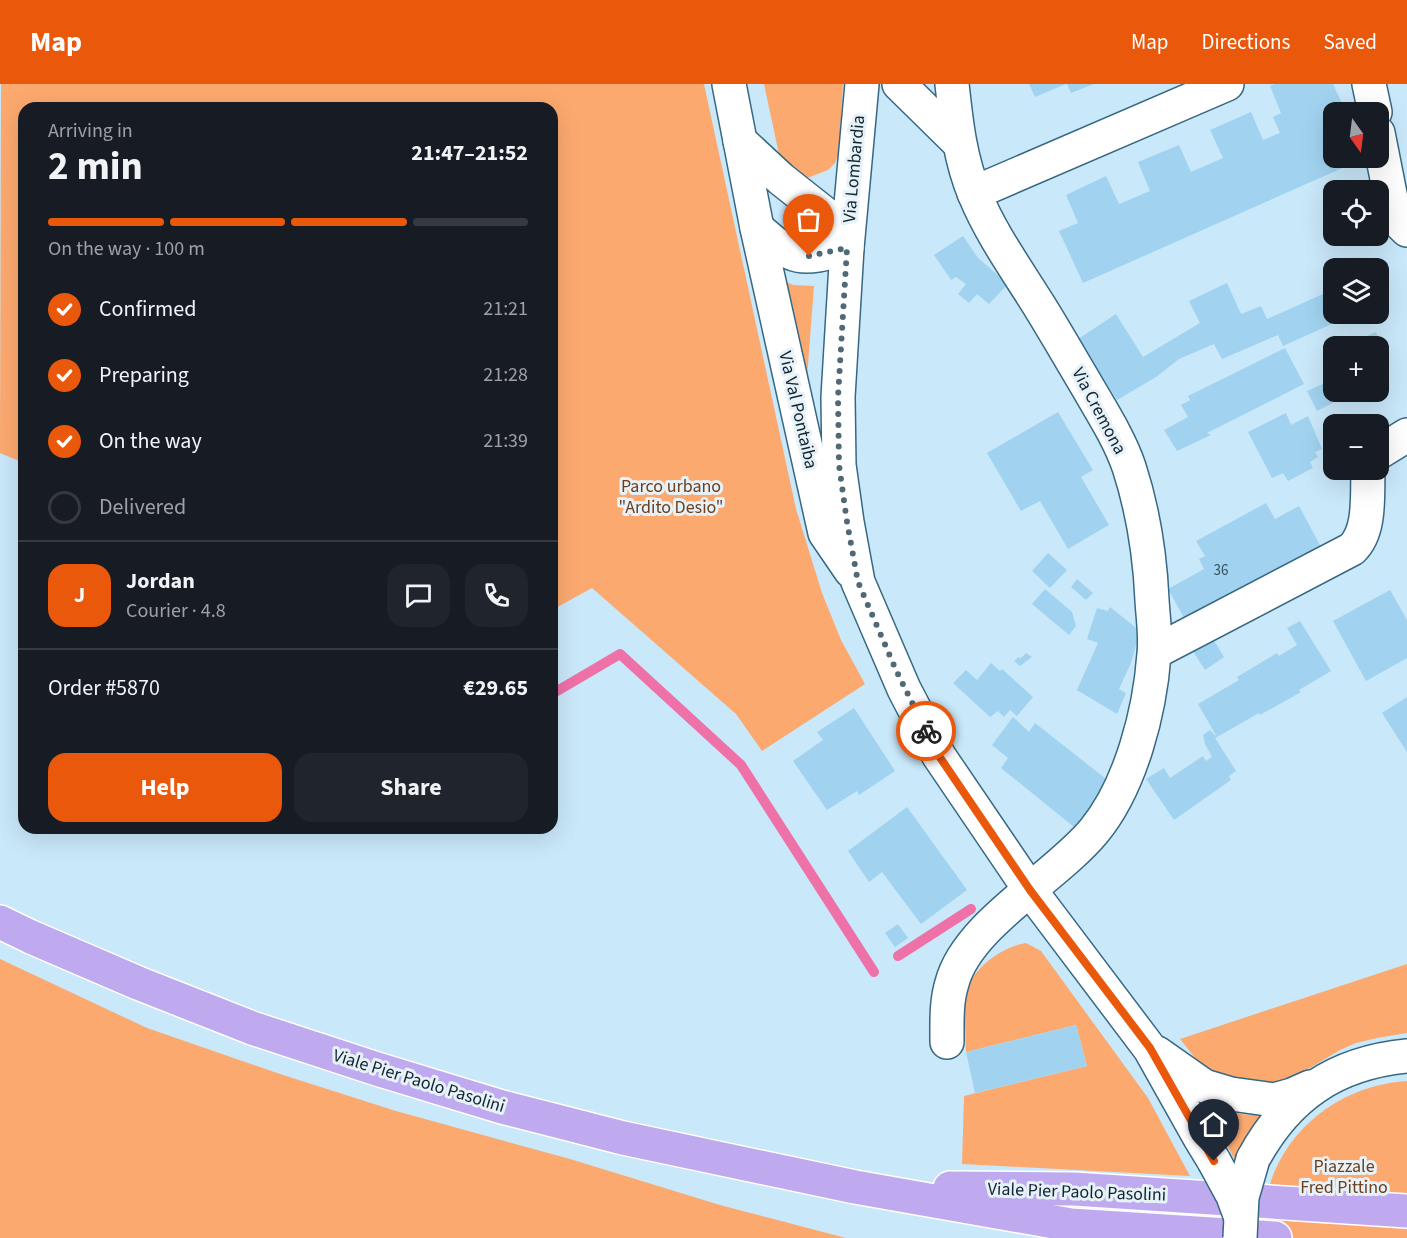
<!DOCTYPE html>
<html lang="en">
<head>
<meta charset="utf-8">
<style>
	:root { --surface:#171b24; --page:#20242c; --text:#f1f3f6; --muted:#9ea1a6; --line:#363941; --accent:#ea580c }
	body { margin:0; font-family:"Source Sans 3",sans-serif; background:var(--page); color:var(--text); height:100vh; display:flex; flex-direction:column; font-size:22px; white-space:nowrap }
	* { box-sizing:border-box; margin:0 }
	p { font-size:20px; color:var(--muted) }
	.icon { flex:none; width:33px; height:33px; fill:none; stroke:currentColor; stroke-width:2; stroke-linecap:round; stroke-linejoin:round }
	.map { position:relative; flex:1; overflow:hidden }
	.drawer { position:absolute; left:18px; top:18px; width:540px; height:732px; display:flex; flex-direction:column; background:var(--surface); border-radius:18px; box-shadow:0 6px 24px #0002 }
	.drawer>* { flex:none }
	.needle { width:39px; rotate:166deg }
	.fabs { position:absolute; left:1323px; top:18px; display:grid; gap:12px }
	.fabs a { display:grid; place-items:center; width:66px; height:66px; border-radius:12px; background:var(--surface); box-shadow:0 6px 24px #0002; font-size:30px }
	.pin { position:absolute; display:grid; place-items:center; width:51px; height:51px; color:#fff; margin:-62px -26px; border-radius:50% 50% 50% 0; rotate:-45deg; box-shadow:0 0 6px #0007 }
	.pin .icon { rotate:45deg }
	.courier { position:absolute; display:grid; place-items:center; width:60px; height:60px; margin:-30px; border:4px solid #ea580c; border-radius:50%; background:#fff; color:#222; box-shadow:0 2px 8px #0007 }
	.head em { font-style:normal; font-weight:700 }
	.head div { display:flex; flex-direction:column-reverse }
	.head { display:flex; align-items:center; justify-content:space-between; height:102px; padding:0 30px }
	h1 { font-size:39px; font-weight:700; line-height:45px }
	.bar { display:grid; grid-template-columns:repeat(4,1fr); gap:9px 6px; align-content:center; height:72px; padding:0 30px }
	.bar i { height:8px; border-radius:4px; background:var(--line) }
	.bar .current { background:var(--accent) }
	.bar p { grid-column:span 4 }
	.line { display:flex; align-items:center; gap:15px; padding:0 30px; border-top:2px solid var(--line) }
	.line div { flex:1 }
	.round { display:grid; place-items:center; flex:none; width:63px; height:63px; border-radius:18px; background:var(--page) }
	ol { padding:0 30px; list-style:none }
	li { display:flex; align-items:center; gap:18px; height:66px }
	li p { margin-inline-start:auto }
	li .icon { padding:6px; border-radius:50%; background:var(--accent); color:#fff; stroke-width:4 }
	li:last-child { color:var(--muted) }
	li i { width:33px; height:33px; border:3px solid var(--line); border-radius:50% }
	.button { display:flex; gap:12px; margin-top:auto; padding:12px 30px }
	.button a { flex:1; height:69px; border-radius:18px; background:var(--accent); color:#fff; font-size:24px; font-weight:700; line-height:69px; text-align:center }
	.button a+a { background:var(--page); color:var(--text) }
	header { display:flex; align-items:center; gap:36px; box-sizing:border-box; height:84px; padding:0 30px; background:var(--accent); color:#fff }
	header strong { font-size:28px }
	nav { display:flex; gap:33px; margin-inline-start:auto; font-size:21px }
	.map>svg:first-child { display:block }
	.green { fill:#fca96f }
	.lines { fill:none; stroke-linecap:round; stroke-linejoin:round }
	.stream { stroke:#ee71a7; stroke-width:10 }
	.building { fill:#a1d3f0 }
	.minor-casing { stroke:#376883; stroke-width:36 }
	.major-casing { stroke:#fff; stroke-width:36 }
	.minor { stroke:#fff; stroke-width:33 }
	.major { stroke:#bfaaf0; stroke-width:33 }
	.minor-bridge-casing { stroke:#376883; stroke-width:36; stroke-linecap:butt }
	.minor-bridge { stroke:#fff; stroke-width:33 }
	.done { stroke:#516977; stroke-width:6; stroke-dasharray:0 10.8 }
	.route { stroke:#ea580c; stroke-width:8 }
	.labels { text-anchor:middle; dominant-baseline:central; stroke-width:6; stroke-linejoin:round; paint-order:stroke }
	.number-label { font-size:15px; fill:#355060 }
	.street-label { font-size:18px; fill:#112530; stroke:#e7f1f8 }
	.park-label { font-size:18px; fill:#6c3f1e; stroke:#e7f1f8 }
</style>
</head>
<body>
<header>
<strong>Map</strong>
<nav><a>Map</a><a>Directions</a><a>Saved</a></nav>
</header>
<div class="map">
<svg width="1407" height="1154" viewBox="0 0 1407 1154">
	<rect width="100%" height="100%" fill="#c9e8fa"/>
	<g class="green">
		<path d="M1 0H704L796 425 822 509 841 556 865 600 762 667 736 630 592 504 552 526V24H24V379L0 369Z"/>
		<path d="M764 0H843L839 68 835 79 828 86 810 93H801L780 75Z"/>
		<path d="M779 195 793 201 814 202 805 320Z"/>
		<path d="M1026 859 1041 867 1148 1014 1190 1092 962 1080 964 1012 1087 982 1076 941 966 968 964 910C973 885 1000 863 1026 859Z"/>
		<path d="M0 875 147 944 280 990 396 1027 570 1075 720 1121 846 1154H0Z"/>
		<path d="M1407 880V949L1377 954 1356 959 1340 966 1298 991 1271 999 1252 1000 1210 987 1199 979 1180 955Z"/>
		<path d="M1407 997V1154H1264C1257 1069 1325 1002 1407 997Z"/>
		<path d="M1196 1014C1219 1026 1238 1033 1265 1030 1250 1046 1245 1063 1238 1083L1224 1054Z"/>
	</g>
	<g class="lines">
		<g class="stream">
			<path d="M552 610 620 570 741 681 874 888"/>
			<path d="M364 745 366 744"/>
			<path d="M898 872 971 825"/>
		</g>
	</g>
	<g class="building">
		<path d="M1029 0H1066L1035 13Z"/>
		<path d="M1067 0H1094L1071 9Z"/>
		<path d="M1275 0H1333L1346 28H1334V74H1365L1083 199 1059 147 1078 139 1066 111 1106 92 1119 120 1150 107 1138 78 1179 61 1191 88 1223 74 1210 46 1251 28 1263 56 1280 49 1273 33 1281 29 1270 2Z"/>
		<path d="M963 152 978 174 1008 200 989 220 977 210 969 219 958 210 966 200 956 193 951 196 934 171Z"/>
		<path d="M1227 199 1241 230 1261 222 1267 235 1323 210 1334 239 1283 262 1278 251 1222 275 1214 260 1179 275 1156 293 1117 316 1078 255 1116 230 1143 273 1200 239 1189 217Z"/>
		<path d="M1376 248 1381 262H1366L1362 254Z"/>
		<path d="M1285 264 1304 300 1207 349 1211 351 1177 367 1164 346 1188 333 1181 321 1190 316 1188 312Z"/>
		<path d="M1334 295V308H1354L1317 327 1307 307Z"/>
		<path d="M1058 328 1093 386 1081 393 1109 441 1068 465 1040 417 1021 427 987 369Z"/>
		<path d="M1286 329 1291 341 1308 332 1322 365 1315 368 1318 373 1310 378 1313 384 1288 397 1283 389 1272 394 1248 348Z"/>
		<path d="M1266 419 1275 435 1299 422 1321 463 1188 541 1168 505 1204 485 1199 475 1205 472 1196 457Z"/>
		<path d="M1048 469 1067 486 1050 504 1032 487Z"/>
		<path d="M1077 495 1093 509 1086 516 1071 503Z"/>
		<path d="M1045 505 1072 528 1076 542 1069 551 1032 520Z"/>
		<path d="M1390 506 1407 536V574L1366 597 1333 537Z"/>
		<path d="M1110 523 1140 547 1131 579 1119 605 1126 609 1117 630 1077 606 1098 559 1087 555 1097 524 1108 527Z"/>
		<path d="M1300 537 1331 587 1299 606 1301 608 1260 631 1259 629 1217 653 1215 654 1236 687 1229 692 1231 696 1174 736 1146 695 1164 684 1170 694 1203 672 1206 677 1212 673 1205 660 1203 651 1210 646 1217 653 1198 620 1239 596 1237 593 1277 569 1279 572 1297 561 1287 544Z"/>
		<path d="M1209 548 1224 573 1205 586 1189 561Z"/>
		<path d="M1026 569 1032 573 1020 582 1014 577 1019 573 1020 575Z"/>
		<path d="M991 579 1000 587 1002 585 1033 613 1017 632 1010 626 1004 633 998 627 990 633 953 599 966 586 977 596Z"/>
		<path d="M1407 613V668L1382 629Z"/>
		<path d="M854 624 895 687 859 711 857 707 827 726 793 677 823 656 817 648Z"/>
		<path d="M1013 633 1029 648 1035 639 1110 698 1074 743 1001 684 1008 674 992 661Z"/>
		<path d="M907 723 967 806 921 840 882 788 869 798 848 767Z"/>
		<path d="M898 840 908 854 895 863 885 849Z"/>
		<path d="M1076 941 1087 982 975 1009 966 968Z"/>
	</g>
	<g class="lines">
		<defs>
			<g id="minor">
				<path d="M729 0 757 144 825 449 851 487"/>
				<path d="M862 0 847 164 838 313 839 381 847 438 858 498 904 605 939 672 1030 806 1150 965 1200 1054 1214 1077"/>
				<path d="M899 0 959 59"/>
				<path d="M1369 0 1375 28"/>
				<path d="M1378 49 1393 125 1398 137 1407 146"/>
				<path d="M740 57 781 95 824 129 847 164C800 177 794 177 757 144"/>
				<path d="M974 109 1227 0"/>
				<path d="M1378 369 1407 351"/>
				<path d="M1155 568 1352 465C1371 447 1367 411 1368 386"/>
				<path d="M947 958C947 938 946 918 952 899 967 841 1055 794 1094 747 1131 702 1150 627 1154 570 1156 552 1153 534 1152 516 1150 471 1143 426 1129 383 1119 354 1102 328 1087 302 1071 275 1056 249 1040 223 1017 186 991 150 975 111 960 76 956 37 952 0"/>
				<path d="M1157 969 1204 1002 1231 1010 1274 1016 1292 1011 1310 1003"/>
				<path d="M1253 1075C1287 1012 1335 979 1407 972"/>
			</g>
			<g id="major">
				<path d="M0 838 31 853 138 899 252 944 377 985 502 1023 623 1054 855 1103 1071 1141 1275 1154"/>
				<path d="M950 1104 1074 1105 1407 1127"/>
			</g>
		</defs>
		<use href="#minor" class="minor-casing"/>
		<use href="#major" class="major-casing"/>
		<use href="#minor" class="minor"/>
		<use href="#major" class="major"/>
		<defs>
			<g id="minor-bridge">
				<path d="M1214 1077 1233 1112 1240 1131"/>
				<path d="M1240 1154 1242 1113 1253 1075"/>
			</g>
		</defs>
		<use href="#minor-bridge" class="minor-bridge-casing"/>
		<use href="#minor-bridge" class="minor-bridge"/>
	</g>
	<g class="lines">
		<path class="done" d="M809 172 847 164 838 313 839 381 847 438 858 498 896 586 926 647"/>
		<path class="route" d="M926 647 939 672 1030 806 1150 964 1214 1077"/>
	</g>
	<g class="labels">
		<g class="number-label">
			<text x="1221" y="486">36</text>
		</g>
		<g class="street-label">
			<text transform="translate(854 85) rotate(-85)">Via Lombardia</text>
			<text transform="translate(798 326) rotate(77)">Via Val Pontaiba</text>
			<text transform="translate(1099 327) rotate(62)">Via Cremona</text>
			<text transform="translate(419 997) rotate(17)">Viale Pier Paolo Pasolini</text>
			<text transform="translate(1077 1108) rotate(2)">Viale Pier Paolo Pasolini</text>
		</g>
		<g class="park-label">
			<text x="671" y="402">Parco urbano<tspan x="671" dy="21">"Ardito Desio"</tspan></text>
			<text x="1344" y="1082">Piazzale<tspan x="1344" dy="21">Fred Pittino</tspan></text>
		</g>
	</g>
</svg>
<div class="fabs">
<a><svg class="needle" viewBox="-14 -14 28 28"><path d="M0-13l5 13h-10z" fill="#e53935"/><path d="M0 13l5-13h-10z" fill="#9ea1a6"/></svg></a>
<a><svg class="icon" aria-label="locate" viewBox="0 0 24 24"><circle cx="12" cy="12" r="6"/><path d="M12 2v4M12 18v4M2 12h4M18 12h4"/></svg></a>
<a><svg class="icon" aria-label="layers" viewBox="0 0 24 24"><path d="M12 4l9 5-9 5-9-5zM3 14l9 5 9-5"/></svg></a>
<a>+</a>
<a>−</a>
</div>
<div class="pin" style="left:809px;top:172px;background:#ea580c"><svg class="icon" aria-label="bag" viewBox="0 0 24 24"><path d="M5 8h14l-1 12H6zM9 8a3 3 0 0 1 6 0"/></svg></div>
<div class="pin" style="left:1214px;top:1077px;background:#1f2937"><svg class="icon" aria-label="home" viewBox="0 0 24 24"><path d="M3 11l9-7 9 7M6 9v11h12V9"/></svg></div>
<div class="courier" style="left:926px;top:647px"><svg class="icon" aria-label="bike" viewBox="0 0 24 24"><circle cx="6" cy="16" r="4"/><circle cx="18" cy="16" r="4"/><path d="M6 16l4-8h5l3 8M10 8l3 8H6M13 5h3"/></svg></div>
<section class="drawer">
<div class="head"><div><h1>2 min</h1><p>Arriving in</p></div><em>21:47–21:52</em></div>
<div class="bar"><i class="current"></i><i class="current"></i><i class="current"></i><i></i><p>On the way · 100 m</p></div>
<ol>
<li><svg class="icon" aria-label="check" viewBox="0 0 24 24"><path d="M5 12l5 5 9-10"/></svg>Confirmed<p>21:21</p></li>
<li><svg class="icon" aria-label="check" viewBox="0 0 24 24"><path d="M5 12l5 5 9-10"/></svg>Preparing<p>21:28</p></li>
<li><svg class="icon" aria-label="check" viewBox="0 0 24 24"><path d="M5 12l5 5 9-10"/></svg>On the way<p>21:39</p></li>
<li><i></i>Delivered</li>
</ol>
<div class="line" style="height:108px"><b class="round" style="background:var(--accent);color:#fff">J</b><div><b>Jordan</b><p>Courier · 4.8</p></div><a class="round"><svg class="icon" aria-label="chat" viewBox="0 0 24 24"><path d="M4 5h16v11H9l-5 4z"/></svg></a><a class="round"><svg class="icon" aria-label="phone" viewBox="0 0 24 24"><path d="M5 4h4l2 5-3 2q2 4 5 5l2-3 5 2v4C11 20 4 13 5 4z"/></svg></a></div>
<div class="line" style="height:78px"><div>Order #5870</div><b>€29.65</b></div>
<div class="button"><a>Help</a><a>Share</a></div>
</section>
</div>
</body>
</html>
